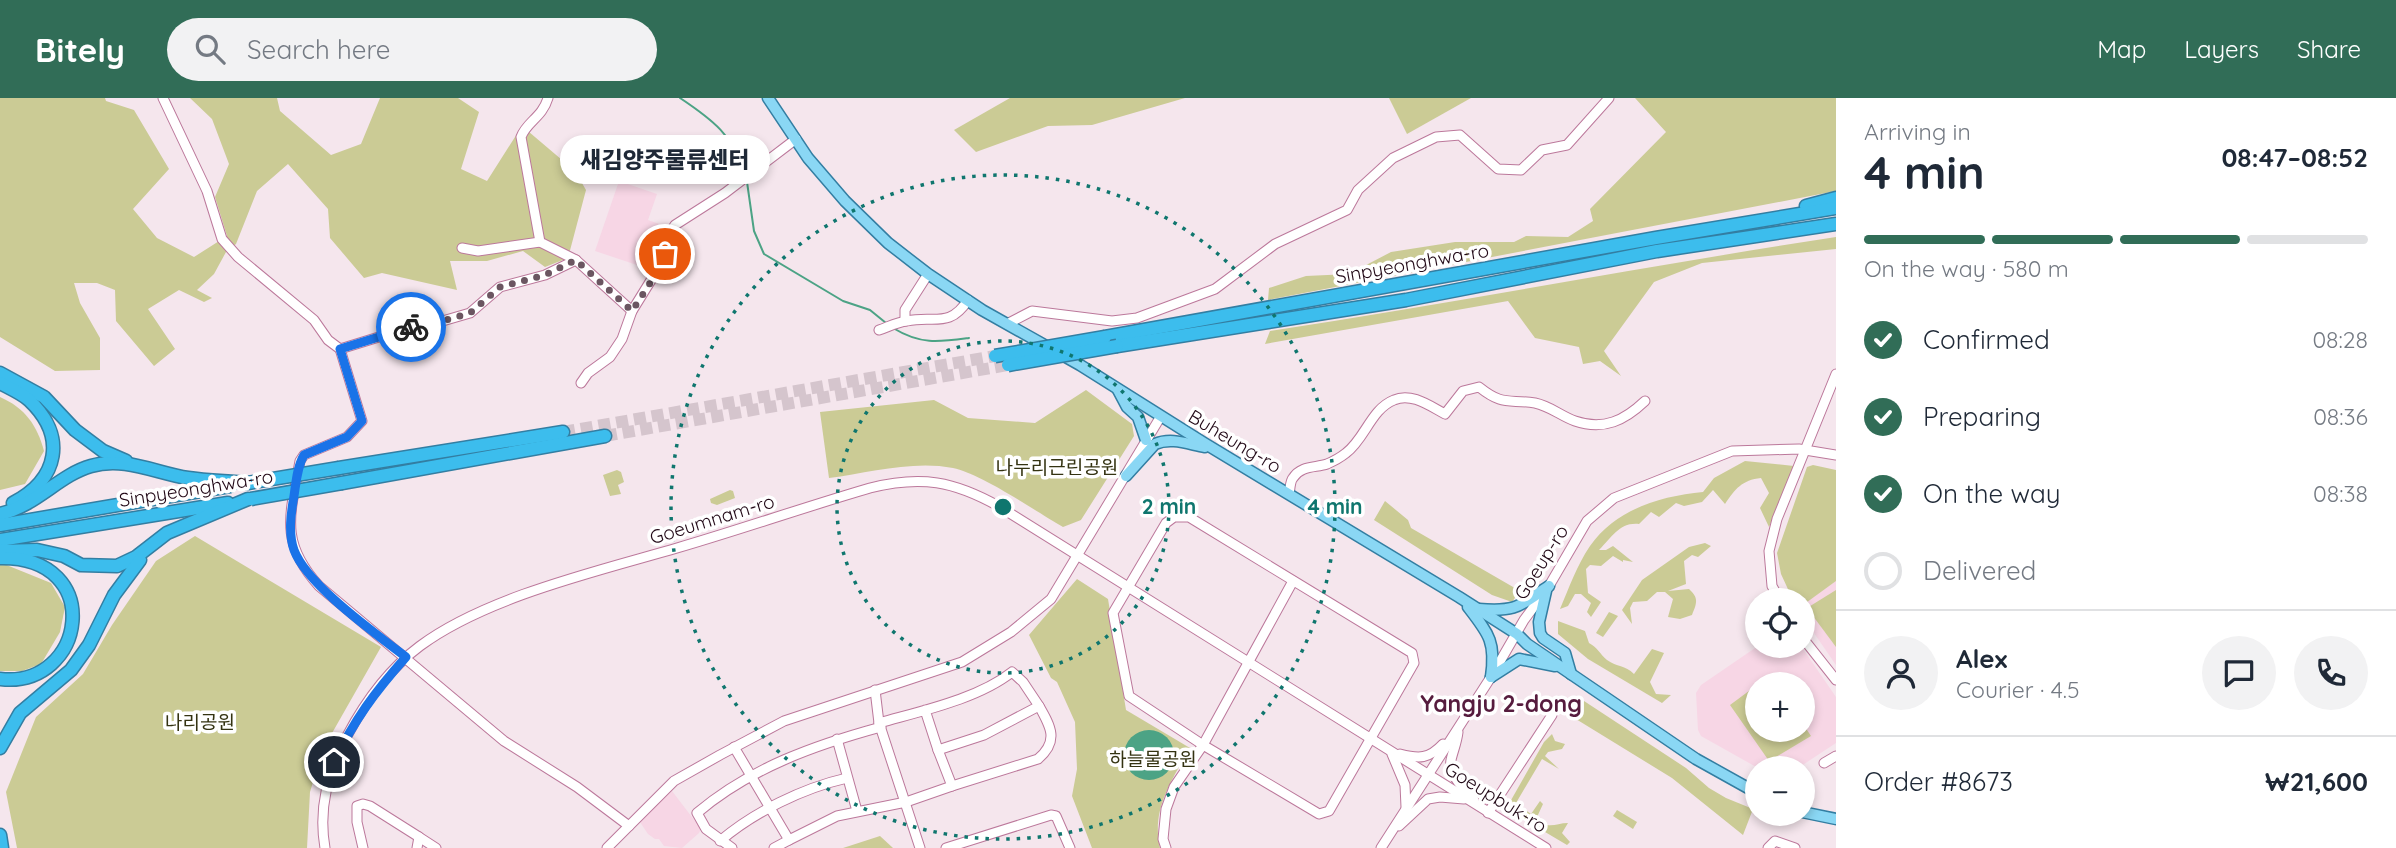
<!DOCTYPE html>
<html lang="en">
<head>
<meta charset="utf-8">
<style>
	:root { --surface:#fff; --page:#f2f2f3; --text:#1f2937; --muted:#747a83; --line:#e0e1e3; --accent:#316d57 }
	body { margin:0; font-family:Quicksand,"Noto Sans KR",sans-serif; background:var(--page); color:var(--text); height:100vh; display:flex; flex-direction:column; font-size:26px; white-space:nowrap }
	* { box-sizing:border-box; margin:0 }
	p { font-size:23px; color:var(--muted) }
	.icon { flex:none; width:38px; height:38px; fill:none; stroke:currentColor; stroke-width:2; stroke-linecap:round; stroke-linejoin:round }
	.map { position:relative; flex:1; overflow:hidden }
	.details { display:flex; flex-direction:column; background:var(--surface); width:560px }
	.details>* { flex:none }
	.fabs { position:absolute; left:1745px; top:490px; display:grid; gap:14px }
	.fabs a { display:grid; place-items:center; width:70px; height:70px; border-radius:50%; background:var(--surface); box-shadow:0 4px 10px #0003; font-size:35px }
	.pin { position:absolute; display:grid; place-items:center; width:60px; height:60px; color:#fff; margin:-30px; border:4px solid #fff; border-radius:50%; box-shadow:0 2px 7px #0007 }
	.courier { position:absolute; display:grid; place-items:center; width:70px; height:70px; margin:-35px; border:5px solid #1a73e8; border-radius:50%; background:#fff; color:#222; box-shadow:0 2px 9px #0007 }
	.bubble { position:absolute; height:49px; border-radius:24px; background:var(--surface); box-shadow:0 4px 10px #0003; font-size:23px; font-weight:800; line-height:49px; text-align:center }
	.summary em { font-style:normal; font-weight:800 }
	.summary div { display:flex; flex-direction:column-reverse }
	.summary { display:flex; align-items:center; justify-content:space-between; height:119px; padding:0 28px }
	h1 { font-size:46px; font-weight:800; line-height:52px }
	.bar { display:grid; grid-template-columns:repeat(4,1fr); gap:10px 7px; align-content:center; height:84px; padding:0 28px }
	.bar i { height:9px; border-radius:5px; background:var(--line) }
	.bar .selected { background:var(--accent) }
	.bar p { grid-column:span 4 }
	.line { display:flex; align-items:center; gap:18px; padding:0 28px; border-top:2px solid var(--line) }
	.line div { flex:1 }
	.round { display:grid; place-items:center; flex:none; width:74px; height:74px; border-radius:37px; background:var(--page) }
	ol { padding:0 28px; list-style:none }
	li { display:flex; align-items:center; gap:21px; height:77px }
	li p { margin-inline-start:auto }
	li .icon { padding:7px; border-radius:50%; background:var(--accent); color:#fff; stroke-width:4 }
	li:last-child { color:var(--muted) }
	li i { width:38px; height:38px; border:4px solid var(--line); border-radius:50% }
	header { display:flex; align-items:center; gap:42px; box-sizing:border-box; height:98px; padding:0 35px; background:var(--accent); color:#fff }
	header strong { font-size:33px }
	nav { display:flex; gap:38px; margin-inline-start:auto; font-size:24px }
	.search { width:490px; height:63px; background:var(--page); display:flex; align-items:center; gap:18px; box-sizing:border-box; padding:0 24px; border-radius:38px; color:var(--muted); font-size:26px }
	main { display:flex; flex:1; min-height:0 }
	.map>svg:first-child { display:block }
	.built { fill:#f7d6e5; fill-rule:evenodd }
	.green { fill:#cbcb95 }
	.water { fill:#4ca385 }
	.lines { fill:none; stroke-linecap:round; stroke-linejoin:round }
	.stream { stroke:#4ca385; stroke-width:2 }
	.highway-tunnel { stroke:#d5c5cd; stroke-width:12; stroke-dasharray:12 6; stroke-linecap:butt }
	.minor-casing { stroke:#bc789b; stroke-width:11 }
	.major-casing { stroke:#337ea2; stroke-width:13 }
	.highway-casing { stroke:#337ea2; stroke-width:15 }
	.minor { stroke:#fff; stroke-width:9 }
	.major { stroke:#8ad7f4; stroke-width:10 }
	.highway { stroke:#3cbded; stroke-width:12 }
	.highway-bridge-casing { stroke:#337ea2; stroke-width:15; stroke-linecap:butt }
	.highway-bridge { stroke:#3cbded; stroke-width:12 }
	.done { stroke:#6b5661; stroke-width:7; stroke-dasharray:0 12.6 }
	.route { stroke:#1a73e8; stroke-width:9 }
	.ring { fill:none; stroke:#0f766e; stroke-width:3.5; stroke-dasharray:3.5 7 }
	.labels { text-anchor:middle; dominant-baseline:central; stroke-width:7; stroke-linejoin:round; paint-order:stroke }
	.street-label { font-size:19px; fill:#210816; stroke:#fff }
	.park-label { font-size:19px; fill:#343312; stroke:#fff }
	.quarter-label { font-size:23px; font-weight:bold; fill:#561c3e; stroke:#fff }
	.centre { fill:#0f766e; stroke:#fff; stroke-width:3.5 }
	.ring-label { font-size:21px; text-anchor:middle; font-weight:bold; fill:#0f766e; stroke:#fff; stroke-width:7; stroke-linejoin:round; paint-order:stroke }
</style>
</head>
<body>
<header>
<strong>Bitely</strong>
<div class="search"><svg class="icon" aria-label="search" viewBox="0 0 24 24"><circle cx="10" cy="10" r="6"/><path d="M15 15l6 6"/></svg>Search here</div>
<nav><a>Map</a><a>Layers</a><a>Share</a></nav>
</header>
<main>
<div class="map">
<svg width="1836" height="750" viewBox="0 0 1836 750">
	<rect width="100%" height="100%" fill="#f5e6ed"/>
	<g class="built">
		<path d="M619 83 657 96 648 122 668 129 663 145 655 143 646 170 595 153Z"/>
		<path d="M1836 483V567L1803 519 1802 507Z"/>
		<path d="M1758 548H1801L1836 599V645L1798 670H1758L1701 638 1698 632 1696 595 1701 587ZM1757 586H1802V632H1757Z"/>
		<path d="M672 693 701 731 699 735 682 750 664 748 659 741H655L648 736 640 724Z"/>
	</g>
	<g class="green">
		<path d="M0 0H105L106 3 134 12 169 71 133 111 157 140 194 159 227 138 215 99 229 66 212 21 190 0H277L280 13 331 57 361 46 380 0H458L479 14 461 71 487 83 522 28 575 73 586 92 568 160 545 169 523 153 487 163H450L457 192 382 175 364 180 330 140 328 111 288 66 257 93 236 146 226 154 214 176 197 192 212 200 204 204 179 192 148 211 175 251 154 268 116 223 115 192 97 185H74L80 205 100 240V272L55 273 0 239Z"/>
		<path d="M1010 0H1185L1092 27 1048 28 976 54 954 32Z"/>
		<path d="M1389 0H1471L1407 36Z"/>
		<path d="M1635 0H1836V93L1268 202 1269 190 1306 178 1349 176 1391 154 1455 144H1514L1526 138 1568 139 1593 123 1590 111 1666 34Z"/>
		<path d="M1836 139V151L1702 165 1654 184 1604 253 1621 278 1600 263 1583 266 1579 249 1535 240 1508 203 1265 246 1270 233C1459 204 1647 168 1836 139Z"/>
		<path d="M1086 292 1132 326 1134 338 1081 422 1063 429C1035 413 982 376 953 370 913 362 868 375 829 380L820 314 934 302 968 320 1035 325Z"/>
		<path d="M0 299C25 310 37 327 44 353L25 386 0 392Z"/>
		<path d="M1745 363 1794 368 1769 429 1760 410 1769 395 1761 380C1742 382 1735 391 1725 406L1713 392 1702 404 1684 408 1676 405 1659 419 1651 414 1639 426C1620 424 1612 439 1599 452H1606L1613 448 1633 464 1623 462V464L1613 458 1601 468 1590 467 1586 471 1588 495 1601 504 1591 519 1587 514 1591 505 1581 496H1575L1568 508 1560 511C1569 490 1577 467 1590 448 1616 411 1661 398 1703 394L1714 380Z"/>
		<path d="M1813 367 1836 372V483L1803 507 1802 502H1793L1781 476 1777 455 1807 369Z"/>
		<path d="M617 372 621 374 624 384 618 387 621 396 610 398 603 377Z"/>
		<path d="M730 392 733 393 735 400 717 407 711 405 710 401Z"/>
		<path d="M1385 403 1408 422 1411 430 1520 493 1512 504 1492 497 1374 422Z"/>
		<path d="M195 438 381 549 323 651 310 694 307 750H17L6 694 36 619 83 576 112 527 156 463Z"/>
		<path d="M1705 445 1711 448 1698 459 1692 457 1684 463 1686 486 1668 493 1689 491C1699 500 1697 505 1692 517L1680 521 1668 519 1673 501 1665 494H1657L1647 503 1633 504 1630 510 1632 526 1622 512 1642 482 1689 449Z"/>
		<path d="M0 466H4L51 485 65 509 60 534 41 566 22 573H0Z"/>
		<path d="M1077 481 1108 501 1126 612 1190 650C1172 682 1151 711 1160 750H1092L1072 698 1077 671 1075 624 1057 584 1051 580 1029 537Z"/>
		<path d="M1836 492V549L1807 510Z"/>
		<path d="M1609 514 1618 518 1603 539 1596 535Z"/>
		<path d="M1558 523 1585 533 1589 545C1597 549 1600 556 1607 562 1617 569 1625 567 1634 576L1652 551 1664 555 1650 584 1656 596 1671 597 1662 605 1588 561 1558 536Z"/>
		<path d="M1757 587V632H1802L1803 626 1811 638 1769 663 1730 607Z"/>
		<path d="M1584 603 1686 670 1709 690 1726 700 1753 711 1743 737 1672 680 1571 618Z"/>
		<path d="M1552 636 1555 643 1565 646 1562 651 1548 654 1545 658 1559 671 1542 661 1516 705 1531 716 1540 703 1543 706 1537 719C1547 733 1555 725 1568 725L1562 735 1570 744 1567 747 1506 711 1544 644Z"/>
		<path d="M1617 712 1637 724 1633 731 1613 718Z"/>
		<path d="M880 738 893 750H843Z"/>
	</g>
	<circle class="water" cx="1149" cy="657" r="25"/>
	<g class="lines">
		<g class="stream">
			<path d="M680 0C710 20 736 39 745 76"/>
			<path d="M747 84 754 133 764 156 843 203 870 212 886 225"/>
			<path d="M893 230C921 247 939 244 969 240"/>
		</g>
		<g class="highway-tunnel">
			<path d="M563 334 995 258"/>
			<path d="M605 338 1008 267"/>
		</g>
		<defs>
			<g id="minor">
				<path d="M163 0 207 93 222 141 238 159 314 222 328 242 340 251 362 323 347 339 304 357 300 363C290 417 279 444 319 488L504 643 577 689 629 728"/>
				<path d="M548 0C542 20 527 23 521 39L540 144 576 162 632 213"/>
				<path d="M462 150 478 153 540 144"/>
				<path d="M905 223V212L928 176"/>
				<path d="M1007 226 1032 213 1112 223 1137 220 1215 191 1275 146 1347 112 1358 92 1393 60 1436 39 1460 37 1498 71 1521 72 1542 52 1567 47 1609 0"/>
				<path d="M879 232C888 229 897 224 907 223 934 217 949 231 968 202"/>
				<path d="M340 251 408 230 422 229 470 215 500 189 545 177 576 162"/>
				<path d="M581 285 588 275 610 259 622 241 632 213 661 166 670 135 675 127 725 95 796 41"/>
				<path d="M1289 396C1290 392 1290 383 1293 380 1301 367 1316 370 1327 366 1334 363 1341 359 1346 355 1365 341 1371 311 1394 302 1411 294 1430 308 1445 316L1463 293 1479 289C1503 308 1507 301 1535 305 1550 308 1561 318 1575 323 1604 333 1625 322 1645 303"/>
				<path d="M1174 419H1189L1412 555 1414 565 1329 713 1319 716 1203 647 1129 598 1113 515 1166 425Z"/>
				<path d="M1780 502 1772 488 1769 453 1777 421 1836 276"/>
				<path d="M1802 539 1836 582"/>
				<path d="M875 592 879 625 920 750"/>
				<path d="M879 625C921 613 978 601 1012 574L1023 584 1039 608 984 637 938 652 925 612"/>
				<path d="M1458 634C1457 644 1453 653 1451 662 1448 677 1465 692 1474 702"/>
				<path d="M837 641 857 713"/>
				<path d="M734 649 789 742 774 750"/>
				<path d="M938 652 952 688 1038 661C1059 643 1051 629 1039 608"/>
				<path d="M1392 656 1405 687 1406 709"/>
				<path d="M1400 656C1419 661 1429 661 1443 646"/>
				<path d="M1824 665 1836 658"/>
				<path d="M1488 715 1552 617"/>
				<path d="M1399 728 1428 701 1440 699 1464 701"/>
				<path d="M789 742 837 718 906 704 952 688"/>
				<path d="M720 743C754 714 803 690 847 680"/>
				<path d="M325 750C318 710 328 674 347 638 365 604 389 571 420 548 486 499 598 473 677 450 742 431 805 409 870 390 921 377 954 383 1000 409L1546 750"/>
				<path d="M363 750 357 724V708L363 706 370 708 419 739"/>
				<path d="M417 750 419 739 436 750"/>
				<path d="M607 750 674 683 720 657 784 623 962 564 1011 534 1051 501 1161 318"/>
				<path d="M732 750 706 731 697 715C750 670 815 647 881 629"/>
				<path d="M946 750 1051 717 1056 718 1070 750"/>
				<path d="M1166 750 1163 741 1166 711 1174 689 1203 647 1293 483"/>
				<path d="M1381 750 1491 579 1524 522 1549 488 1587 423 1614 400 1732 353 1799 351 1836 357"/>
				<path d="M1768 750 1775 743 1795 750"/>
			</g>
			<g id="major">
				<path d="M768 0 808 60 845 103 888 145 928 176 982 212 1080 267 1204 345 1459 499 1517 536 1527 546 1696 661 1757 695"/>
				<path d="M1118 292 1127 309 1138 319 1146 342"/>
				<path d="M1126 378 1155 346C1171 339 1188 346 1205 349"/>
				<path d="M1546 493 1539 524 1540 535 1543 540 1565 555 1571 576"/>
				<path d="M1468 509C1489 536 1496 544 1491 579"/>
				<path d="M1479 511C1518 514 1519 508 1549 488"/>
				<path d="M1491 579 1519 561 1555 568"/>
				<path d="M1802 714 1836 721"/>
			</g>
			<g id="highway">
				<path d="M1806 108 1836 100"/>
				<path d="M1105 239 1656 140 1836 110"/>
				<path d="M1117 248 1406 202 1657 153 1836 126"/>
				<path d="M0 275 44 299 75 332 103 353 126 363"/>
				<path d="M0 285C9 290 21 295 29 302 67 338 59 381 13 405"/>
				<path d="M339 370 563 334"/>
				<path d="M342 385 605 338"/>
				<path d="M0 416C36 408 59 377 91 368 124 358 156 375 188 380 207 383 228 383 248 385"/>
				<path d="M0 427 230 388"/>
				<path d="M0 442 228 405"/>
				<path d="M0 453 37 452 64 458 81 467 117 468 136 459 167 435 248 401"/>
				<path d="M0 460C107 458 86 591 0 581"/>
				<path d="M0 650 20 615 71 572 89 547 114 497 140 462"/>
				<path d="M0 737 2 750"/>
			</g>
		</defs>
		<use href="#minor" class="minor-casing"/>
		<use href="#major" class="major-casing"/>
		<use href="#highway" class="highway-casing"/>
		<use href="#minor" class="minor"/>
		<use href="#major" class="major"/>
		<use href="#highway" class="highway"/>
		<defs>
			<g id="highway-bridge">
				<path d="M995 258 1105 239"/>
				<path d="M1008 267 1117 248"/>
				<path d="M248 385 339 370"/>
				<path d="M251 401 342 385"/>
			</g>
		</defs>
		<use href="#highway-bridge" class="highway-bridge-casing"/>
		<use href="#highway-bridge" class="highway-bridge"/>
	</g>
	<g class="lines">
		<path class="done" d="M411 229H422L470 215 500 189 545 177 576 162 632 213 656 176 665 156"/>
		<path class="route" d="M334 664C355 621 374 595 406 559 375 535 307 487 294 452 288 435 291 415 294 398 296 385 297 369 304 357L347 339 362 323 340 251 411 229"/>
	</g>
	<g class="ring">
		<circle cx="1003" cy="409" r="166"/>
		<circle cx="1003" cy="409" r="332"/>
	</g>
	<g class="labels">
		<g class="street-label">
			<text transform="translate(1412 165) rotate(-10)">Sinpyeonghwa-ro</text>
			<text transform="translate(1235 343) rotate(31)">Buheung-ro</text>
			<text transform="translate(196 390) rotate(-9)">Sinpyeonghwa-ro</text>
			<text transform="translate(712 421) rotate(-17)">Goeumnam-ro</text>
			<text transform="translate(1541 464) rotate(-58)">Goeup-ro</text>
			<text transform="translate(1496 699) rotate(32)">Goeupbuk-ro</text>
		</g>
		<g class="park-label">
			<text x="1057" y="369">나누리근린공원</text>
			<text x="200" y="624">나리공원</text>
			<text x="1153" y="661">하늘물공원</text>
		</g>
		<g class="quarter-label">
			<text x="1501" y="605">Yangju 2-dong</text>
		</g>
	</g>
	<circle cx="1003" cy="409" r="10" class="centre"/>
	<g class="ring-label">
		<text x="1169" y="416">2 min</text>
		<text x="1335" y="416">4 min</text>
	</g>
</svg>
<div class="fabs">
<a><svg class="icon" aria-label="locate" viewBox="0 0 24 24"><circle cx="12" cy="12" r="6"/><path d="M12 2v4M12 18v4M2 12h4M18 12h4"/></svg></a>
<a>+</a>
<a>−</a>
</div>
<div class="pin" style="left:665px;top:156px;background:#ea580c"><svg class="icon" aria-label="bag" viewBox="0 0 24 24"><path d="M5 8h14l-1 12H6zM9 8a3 3 0 0 1 6 0"/></svg></div>
<div class="pin" style="left:334px;top:664px;background:#1f2937"><svg class="icon" aria-label="home" viewBox="0 0 24 24"><path d="M3 11l9-7 9 7M6 9v11h12V9"/></svg></div>
<div class="courier" style="left:411px;top:229px"><svg class="icon" aria-label="bike" viewBox="0 0 24 24"><circle cx="6" cy="16" r="4"/><circle cx="18" cy="16" r="4"/><path d="M6 16l4-8h5l3 8M10 8l3 8H6M13 5h3"/></svg></div>
<div class="bubble" style="left:560px;top:37px;width:210px">새김양주물류센터</div>
</div>
<section class="details">
<div class="summary"><div><h1>4 min</h1><p>Arriving in</p></div><em>08:47–08:52</em></div>
<div class="bar"><i class="selected"></i><i class="selected"></i><i class="selected"></i><i></i><p>On the way · 580 m</p></div>
<ol>
<li><svg class="icon" aria-label="check" viewBox="0 0 24 24"><path d="M5 12l5 5 9-10"/></svg>Confirmed<p>08:28</p></li>
<li><svg class="icon" aria-label="check" viewBox="0 0 24 24"><path d="M5 12l5 5 9-10"/></svg>Preparing<p>08:36</p></li>
<li><svg class="icon" aria-label="check" viewBox="0 0 24 24"><path d="M5 12l5 5 9-10"/></svg>On the way<p>08:38</p></li>
<li><i></i>Delivered</li>
</ol>
<div class="line" style="height:126px"><a class="round"><svg class="icon" aria-label="person" viewBox="0 0 24 24"><circle cx="12" cy="8" r="4"/><path d="M4 21q1-7 8-7t8 7"/></svg></a><div><b>Alex</b><p>Courier · 4.5</p></div><a class="round"><svg class="icon" aria-label="chat" viewBox="0 0 24 24"><path d="M4 5h16v11H9l-5 4z"/></svg></a><a class="round"><svg class="icon" aria-label="phone" viewBox="0 0 24 24"><path d="M5 4h4l2 5-3 2q2 4 5 5l2-3 5 2v4C11 20 4 13 5 4z"/></svg></a></div>
<div class="line" style="height:91px"><div>Order #8673</div><b>₩21,600</b></div>
</section>
</main>
</body>
</html>
